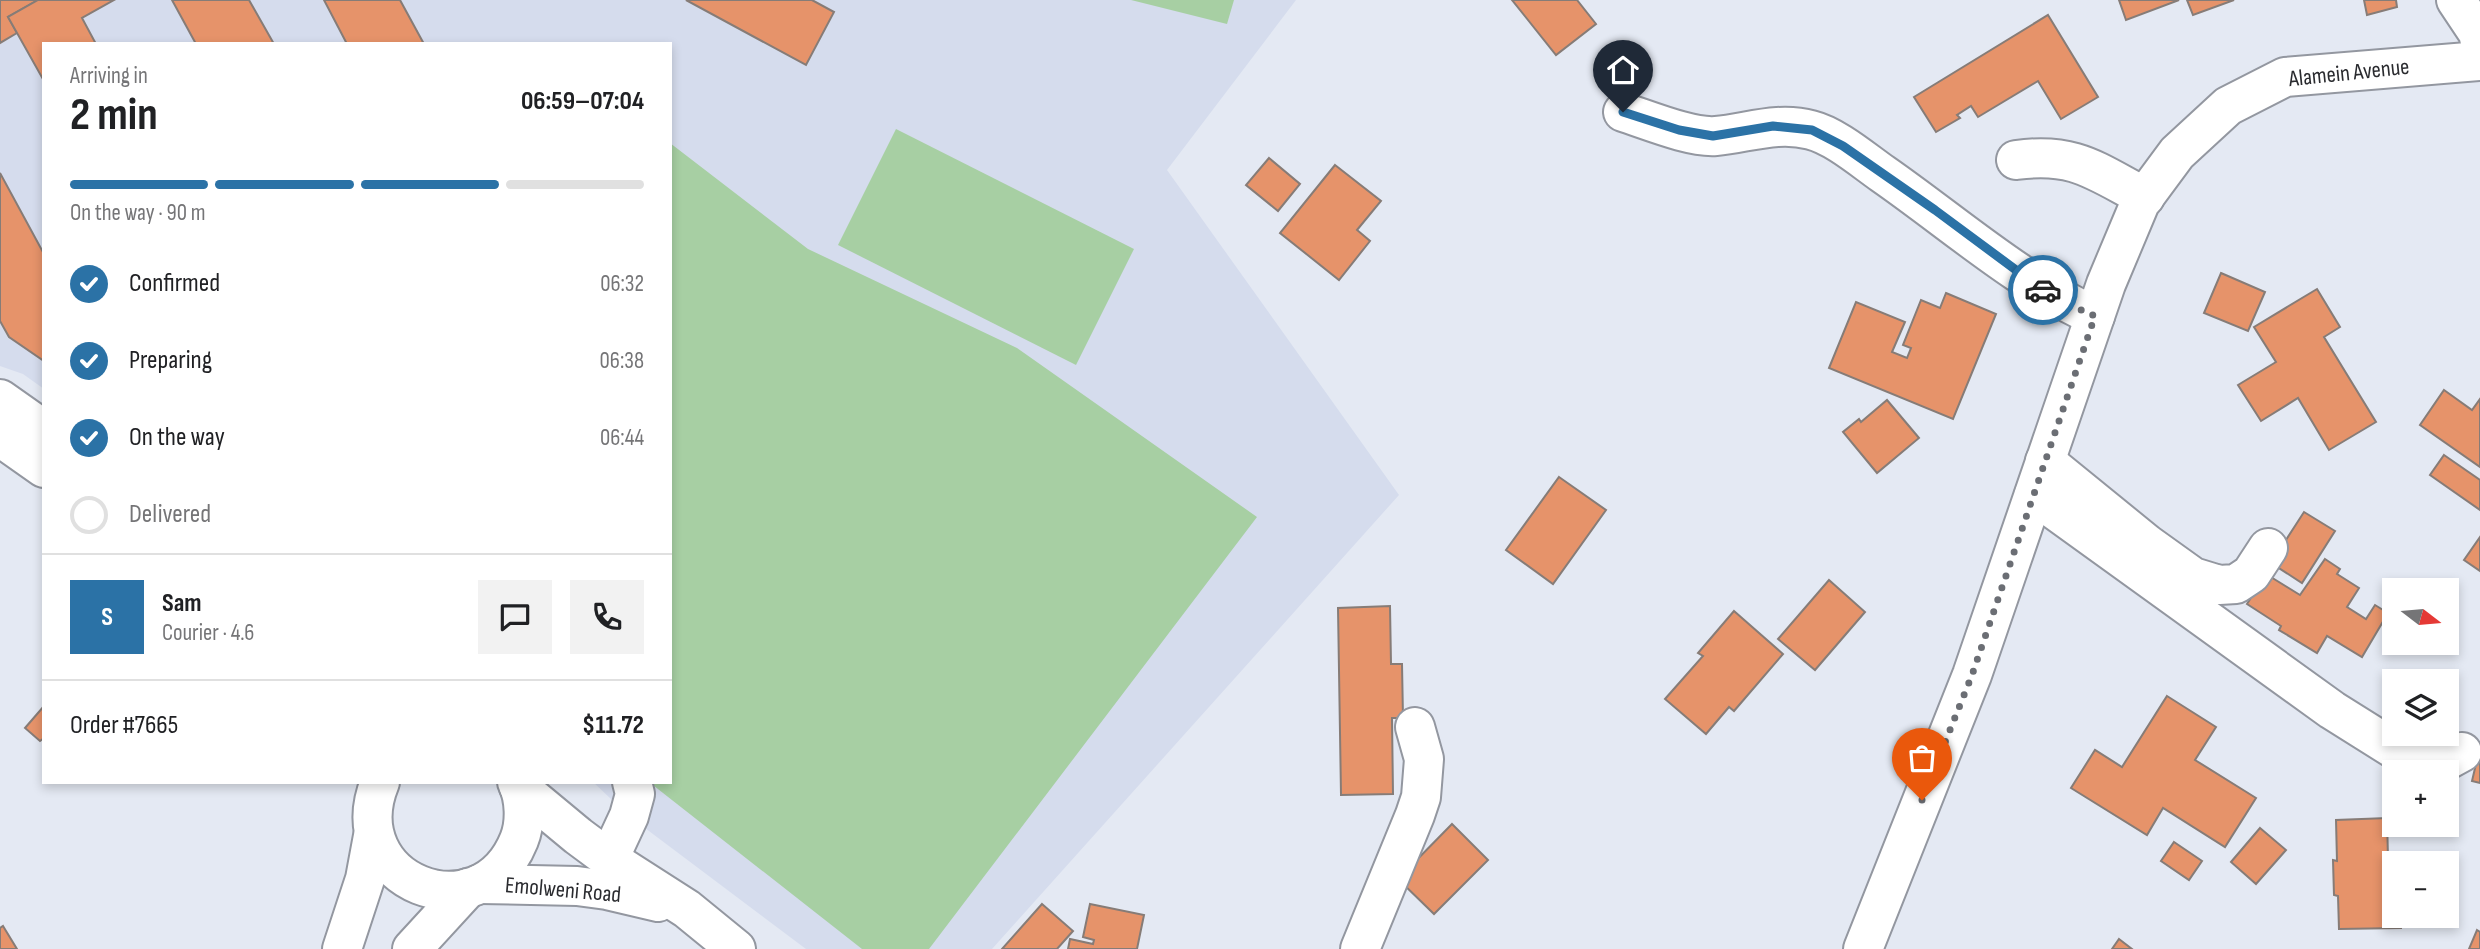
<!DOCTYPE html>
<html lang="en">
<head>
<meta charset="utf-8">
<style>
	:root { --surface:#fff; --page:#f2f2f2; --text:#202124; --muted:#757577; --line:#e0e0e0; --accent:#2b72a6 }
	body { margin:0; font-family:"Sofia Sans Condensed",sans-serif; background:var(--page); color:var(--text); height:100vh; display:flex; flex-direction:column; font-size:26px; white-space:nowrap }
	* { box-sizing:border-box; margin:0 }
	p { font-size:23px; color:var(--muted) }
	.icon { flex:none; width:38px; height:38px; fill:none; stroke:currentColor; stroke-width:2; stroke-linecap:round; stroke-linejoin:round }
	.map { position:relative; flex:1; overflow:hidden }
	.sheet { position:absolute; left:42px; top:42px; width:630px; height:742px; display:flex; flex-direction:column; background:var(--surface); border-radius:0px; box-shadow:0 4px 10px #0003 }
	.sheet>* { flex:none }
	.needle { width:46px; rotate:106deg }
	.buttons { position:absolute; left:2382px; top:578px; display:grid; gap:14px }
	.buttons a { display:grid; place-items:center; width:77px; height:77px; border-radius:0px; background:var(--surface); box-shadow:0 4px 10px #0003; font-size:35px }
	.pin { position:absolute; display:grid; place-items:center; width:60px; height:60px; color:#fff; margin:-72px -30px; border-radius:50% 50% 50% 0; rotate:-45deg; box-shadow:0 0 7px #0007 }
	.pin .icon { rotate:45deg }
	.courier { position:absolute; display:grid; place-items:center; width:70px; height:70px; margin:-35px; border:5px solid #2b72a6; border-radius:50%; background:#fff; color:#222; box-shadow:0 2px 9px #0007 }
	.summary em { font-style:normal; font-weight:700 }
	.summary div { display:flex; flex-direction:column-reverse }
	.summary { display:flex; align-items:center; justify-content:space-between; height:119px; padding:0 28px }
	h1 { font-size:46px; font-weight:700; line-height:52px }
	.bar { display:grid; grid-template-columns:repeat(4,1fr); gap:10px 7px; align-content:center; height:84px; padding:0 28px }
	.bar i { height:9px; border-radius:5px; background:var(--line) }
	.bar .active { background:var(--accent) }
	.bar p { grid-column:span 4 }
	.line { display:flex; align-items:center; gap:18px; padding:0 28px; border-top:2px solid var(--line) }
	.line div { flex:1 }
	.round { display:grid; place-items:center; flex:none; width:74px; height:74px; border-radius:0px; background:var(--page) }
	ol { padding:0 28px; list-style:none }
	li { display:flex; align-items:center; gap:21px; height:77px }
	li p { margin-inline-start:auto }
	li .icon { padding:7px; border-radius:50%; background:var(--accent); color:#fff; stroke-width:4 }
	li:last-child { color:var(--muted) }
	li i { width:38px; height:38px; border:4px solid var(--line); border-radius:50% }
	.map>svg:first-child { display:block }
	.built { fill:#d5dced }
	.green { fill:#a7cfa3 }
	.building { fill:#e6936a; stroke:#867c77; stroke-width:2 }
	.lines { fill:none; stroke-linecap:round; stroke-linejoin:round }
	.minor-casing { stroke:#9397a0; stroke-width:42 }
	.minor { stroke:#fff; stroke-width:38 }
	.done { stroke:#6b6e74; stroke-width:7; stroke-dasharray:0 12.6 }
	.route { stroke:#2b72a6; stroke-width:9 }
	.labels { text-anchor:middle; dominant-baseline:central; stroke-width:5; stroke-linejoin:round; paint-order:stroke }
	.street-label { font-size:23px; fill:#2a2b2f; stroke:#fff }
</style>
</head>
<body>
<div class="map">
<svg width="2480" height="949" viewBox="0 0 2480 949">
	<rect width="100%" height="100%" fill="#e4e9f3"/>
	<path class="built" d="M0 0H1296L1167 170 1399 495 992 949H806L629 816 593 782H670V44H44V389L23 374 0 366Z"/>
	<g class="green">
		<path d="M1131 0H1234L1227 24Z"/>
		<path d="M896 129 1134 249 1076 365 838 245Z"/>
		<path d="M670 143 808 249 1017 348 1257 517 929 949H862L649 782H670Z"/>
	</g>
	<g class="building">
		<path d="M0 0H38L8 17 17 33 0 43Z"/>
		<path d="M38 0H114L82 18 96 44H44V81L8 17Z"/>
		<path d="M172 0H249L274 44H196Z"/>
		<path d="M324 0H400L424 44H347Z"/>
		<path d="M686 0H812L834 12 806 65Z"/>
		<path d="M1512 0H1577L1596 24 1556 55Z"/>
		<path d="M2119 0H2179L2126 20Z"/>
		<path d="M2187 0H2234L2193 15Z"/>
		<path d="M2364 0H2396L2397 7 2367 15Z"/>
		<path d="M2048 15 2098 97 2061 119 2038 81 1978 117 1971 106 1957 115 1960 118 1936 132 1914 97Z"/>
		<path d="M1269 158 1300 184 1278 211 1246 185Z"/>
		<path d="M1335 165 1381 201 1357 230 1370 241 1339 280 1280 233Z"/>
		<path d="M0 173 44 254V361L9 337 0 321Z"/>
		<path d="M2221 273 2265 292 2248 331 2204 313Z"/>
		<path d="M2317 289 2340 327 2324 337 2376 422 2329 450 2298 398 2261 421 2238 385 2276 362 2254 327Z"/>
		<path d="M1946 293 1996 314 1953 419 1829 368 1856 302 1905 322 1892 352 1907 358 1911 348 1903 345 1921 300 1940 308Z"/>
		<path d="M2444 390 2472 410 2480 399V467L2420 425Z"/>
		<path d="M1887 400 1919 438 1877 473 1843 432 1859 419 1861 422Z"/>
		<path d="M2444 455 2480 480V510L2430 475Z"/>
		<path d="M1559 477 1606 510 1553 584 1506 550Z"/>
		<path d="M2304 512 2335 531 2302 583 2271 563Z"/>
		<path d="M2480 537V571L2464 560Z"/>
		<path d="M2325 559 2340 569 2337 574 2359 588 2347 607 2366 619 2375 605 2388 613 2362 657 2327 636 2317 653 2279 630 2281 626 2247 604 2266 574 2300 595Z"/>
		<path d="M1829 580 1865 612 1815 670 1778 639Z"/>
		<path d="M1390 606 1391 664H1402L1403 718H1392L1393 794 1341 795 1338 608Z"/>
		<path d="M1734 611 1783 654 1734 711 1729 707 1706 734 1665 699 1703 656 1698 653Z"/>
		<path d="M2167 696 2216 727 2195 760 2256 798 2225 847 2163 808 2147 835 2071 788 2095 750 2122 767Z"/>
		<path d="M44 706V738L40 741 25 728Z"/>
		<path d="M2480 747V783L2472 781Z"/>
		<path d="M2387 818 2388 858H2399V863H2394V915H2401V928L2339 929 2338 896 2334 895 2333 860 2337 861 2336 820Z"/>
		<path d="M1452 824 1488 860 1434 914 1398 879Z"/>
		<path d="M2260 828 2286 850 2256 884 2231 862Z"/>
		<path d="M2174 842 2202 861 2189 880 2161 861Z"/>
		<path d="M1042 904 1073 931 1057 949H1002Z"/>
		<path d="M1090 904 1144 915 1137 949H1068L1070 939 1093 944 1094 940 1083 937Z"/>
		<path d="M3 926 17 949H0V928Z"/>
		<path d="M2477 930 2480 932V949H2469Z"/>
		<path d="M2119 939 2132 949H2112Z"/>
	</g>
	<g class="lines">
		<defs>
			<g id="minor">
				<path d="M2456 0 2478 33 2480 42"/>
				<path d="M1623 112C1648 120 1691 138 1716 136 1748 133 1778 121 1811 130 1835 136 1863 160 1883 174 1952 222 2019 282 2095 316"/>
				<path d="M2016 160C2075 152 2095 171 2145 197"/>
				<path d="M0 399 44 430"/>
				<path d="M0 437 44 468"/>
				<path d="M2045 461 2147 544 2193 577 2219 585 2236 584 2251 574 2268 548"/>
				<path d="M2034 495 2332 710 2415 762 2442 763 2462 752"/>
				<path d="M380 782C339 882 480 937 519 840 526 823 525 798 517 782"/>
				<path d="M519 787 578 836 609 859 687 909 736 949"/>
				<path d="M609 859 629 816 635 794 632 782"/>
				<path d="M480 884 577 886 607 890 658 902"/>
				<path d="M342 949 365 879 373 836"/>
				<path d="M412 949 468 888"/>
				<path d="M1360 949 1415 815 1421 797 1424 759 1415 727"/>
				<path d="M1863 949 1972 675 2106 284 2140 203 2177 153 2228 106 2285 77 2480 61"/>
			</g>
		</defs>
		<use href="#minor" class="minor-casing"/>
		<use href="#minor" class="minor"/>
	</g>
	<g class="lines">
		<path class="done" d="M1922 800 1972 675 2095 316 2061 301 2043 290"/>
		<path class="route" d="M1623 112 1679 130 1713 136 1773 126 1812 130 1843 146 1935 210 2043 290"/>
	</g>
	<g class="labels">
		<g class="street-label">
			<text transform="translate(2349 73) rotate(-6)">Alamein Avenue</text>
			<text transform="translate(563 890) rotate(5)">Emolweni Road</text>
		</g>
	</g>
</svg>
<div class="buttons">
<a><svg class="needle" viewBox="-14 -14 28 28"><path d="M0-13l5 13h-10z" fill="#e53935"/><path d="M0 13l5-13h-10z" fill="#757577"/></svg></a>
<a><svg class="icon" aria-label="layers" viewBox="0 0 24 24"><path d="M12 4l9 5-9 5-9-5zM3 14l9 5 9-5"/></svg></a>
<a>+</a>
<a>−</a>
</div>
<div class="pin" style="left:1922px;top:800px;background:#ea580c"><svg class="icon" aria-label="bag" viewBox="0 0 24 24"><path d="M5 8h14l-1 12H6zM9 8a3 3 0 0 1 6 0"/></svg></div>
<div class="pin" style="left:1623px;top:112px;background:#1f2937"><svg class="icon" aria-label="home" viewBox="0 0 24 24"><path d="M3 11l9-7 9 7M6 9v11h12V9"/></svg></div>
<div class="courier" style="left:2043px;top:290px"><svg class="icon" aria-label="car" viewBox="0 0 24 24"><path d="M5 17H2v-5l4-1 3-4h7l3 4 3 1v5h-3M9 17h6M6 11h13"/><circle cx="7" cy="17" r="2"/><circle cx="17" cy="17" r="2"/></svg></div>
<section class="sheet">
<div class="summary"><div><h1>2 min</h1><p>Arriving in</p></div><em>06:59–07:04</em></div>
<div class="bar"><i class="active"></i><i class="active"></i><i class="active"></i><i></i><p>On the way · 90 m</p></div>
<ol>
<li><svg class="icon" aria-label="check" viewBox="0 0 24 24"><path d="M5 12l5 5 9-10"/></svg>Confirmed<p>06:32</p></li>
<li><svg class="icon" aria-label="check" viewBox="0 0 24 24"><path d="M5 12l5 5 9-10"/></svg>Preparing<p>06:38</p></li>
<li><svg class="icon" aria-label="check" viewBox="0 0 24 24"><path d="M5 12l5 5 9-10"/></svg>On the way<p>06:44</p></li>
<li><i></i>Delivered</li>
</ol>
<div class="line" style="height:126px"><b class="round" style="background:var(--accent);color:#fff">S</b><div><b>Sam</b><p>Courier · 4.6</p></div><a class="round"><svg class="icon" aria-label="chat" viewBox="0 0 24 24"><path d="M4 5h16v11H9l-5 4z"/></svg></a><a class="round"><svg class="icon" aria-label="phone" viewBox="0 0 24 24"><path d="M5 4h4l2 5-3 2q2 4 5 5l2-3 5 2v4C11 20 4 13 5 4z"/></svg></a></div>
<div class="line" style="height:91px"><div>Order #7665</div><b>$11.72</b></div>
</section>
</div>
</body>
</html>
